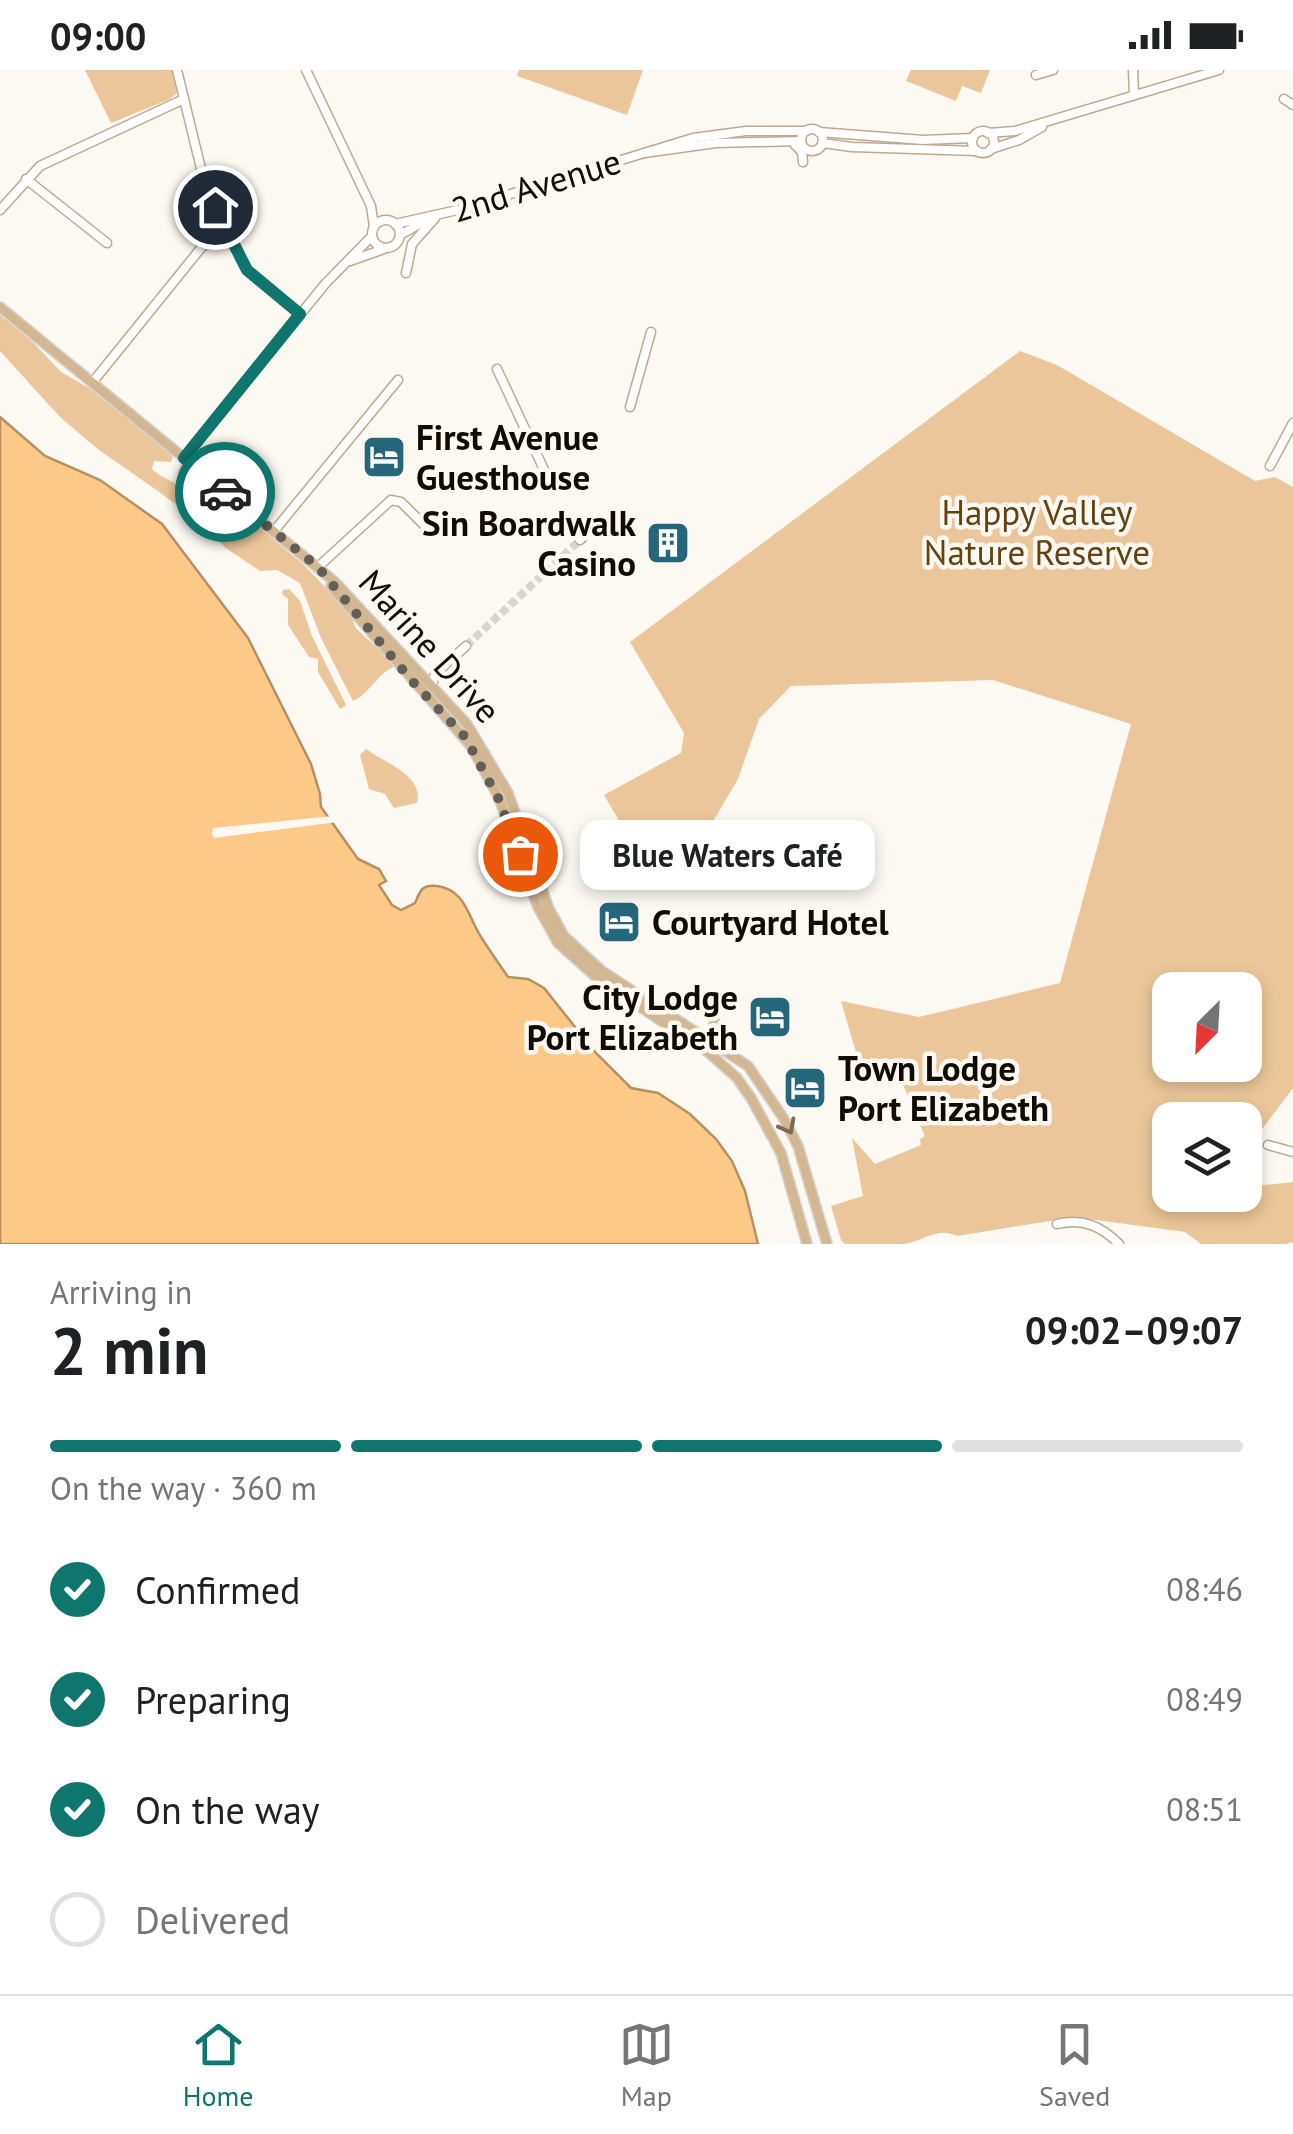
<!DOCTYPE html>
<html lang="en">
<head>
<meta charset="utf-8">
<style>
	:root { --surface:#fff; --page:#f2f2f2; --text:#202124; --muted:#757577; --line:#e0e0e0; --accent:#0f766e }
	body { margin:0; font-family:"PT Sans",sans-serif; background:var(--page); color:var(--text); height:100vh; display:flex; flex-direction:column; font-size:38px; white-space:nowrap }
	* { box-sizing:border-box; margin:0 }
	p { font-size:32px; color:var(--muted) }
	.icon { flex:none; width:55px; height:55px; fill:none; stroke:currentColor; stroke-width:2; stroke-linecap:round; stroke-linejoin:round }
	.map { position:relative; height:1174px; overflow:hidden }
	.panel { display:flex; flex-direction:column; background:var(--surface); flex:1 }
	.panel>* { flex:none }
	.needle { width:65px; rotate:204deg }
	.fabs { position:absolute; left:1152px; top:902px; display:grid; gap:20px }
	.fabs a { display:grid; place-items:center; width:110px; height:110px; border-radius:20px; background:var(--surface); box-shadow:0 5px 15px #0003; font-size:50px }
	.pin { position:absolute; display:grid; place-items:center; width:85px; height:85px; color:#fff; margin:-42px; border:5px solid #fff; border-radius:50%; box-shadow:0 2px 10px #0007 }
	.courier { position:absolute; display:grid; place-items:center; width:100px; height:100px; margin:-50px; border:8px solid #0f766e; border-radius:50%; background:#fff; color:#222; box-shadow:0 2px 12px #0007 }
	.bubble { position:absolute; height:70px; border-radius:20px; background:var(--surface); box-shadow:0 5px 15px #0003; font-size:32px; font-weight:600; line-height:70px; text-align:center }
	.overview em { font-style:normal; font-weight:600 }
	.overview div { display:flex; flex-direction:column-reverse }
	.overview { display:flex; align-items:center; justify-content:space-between; height:170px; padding:0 50px }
	h1 { font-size:65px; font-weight:600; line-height:75px }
	.bar { display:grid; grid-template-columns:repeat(4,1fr); gap:15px 10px; align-content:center; height:120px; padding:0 50px }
	.bar i { height:12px; border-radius:8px; background:var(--line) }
	.bar .on { background:var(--accent) }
	.bar p { grid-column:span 4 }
	ol { padding:0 50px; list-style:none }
	li { display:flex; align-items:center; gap:30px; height:110px }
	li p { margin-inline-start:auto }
	li .icon { padding:10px; border-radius:50%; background:var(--accent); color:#fff; stroke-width:4 }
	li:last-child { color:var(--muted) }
	li i { width:55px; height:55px; border:5px solid var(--line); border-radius:50% }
	.status { display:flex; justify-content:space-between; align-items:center; height:70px; padding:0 50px; background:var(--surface); direction:ltr }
	.status svg { height:28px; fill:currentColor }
	.menu { display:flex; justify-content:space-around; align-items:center; height:140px; border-top:2px solid var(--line); background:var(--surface); font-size:28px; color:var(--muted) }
	.menu a { display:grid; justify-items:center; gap:5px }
	.menu .on { color:var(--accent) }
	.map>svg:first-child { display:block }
	.green { fill:#ebc69a; fill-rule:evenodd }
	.water { fill:#fdc989; stroke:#b69061; stroke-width:2.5 }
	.pier { fill:#fcf8f2 }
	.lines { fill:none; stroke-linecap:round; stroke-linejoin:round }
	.minor-tunnel { stroke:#d9d4ce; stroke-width:8; stroke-dasharray:8 4; stroke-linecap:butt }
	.minor-casing { stroke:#bea990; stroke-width:11 }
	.major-casing { stroke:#d4d3d2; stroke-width:12 }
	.minor { stroke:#fff; stroke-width:8 }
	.major { stroke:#d3b792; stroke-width:9 }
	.oneway { stroke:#7c6a52 }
	.done { stroke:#645e57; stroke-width:10; stroke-dasharray:0 18 }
	.route { stroke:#0f766e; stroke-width:12 }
	.labels { text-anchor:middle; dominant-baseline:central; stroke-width:9; stroke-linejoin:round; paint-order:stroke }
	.street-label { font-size:35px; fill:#120b04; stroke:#fcf8f2 }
	.poi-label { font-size:35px; font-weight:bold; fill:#120b04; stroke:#fcf8f2; text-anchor:start }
	.park-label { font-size:35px; fill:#634210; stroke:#fcf8f2 }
</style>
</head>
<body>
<div class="status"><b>09:00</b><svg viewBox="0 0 49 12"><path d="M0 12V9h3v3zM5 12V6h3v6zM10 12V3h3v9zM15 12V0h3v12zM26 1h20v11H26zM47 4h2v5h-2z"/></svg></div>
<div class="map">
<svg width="1293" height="1174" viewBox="0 0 1293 1174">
	<rect width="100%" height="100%" fill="#fcf8f2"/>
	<g class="green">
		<path d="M85 0H172L177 23 170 29 111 53Z"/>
		<path d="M519 0H643L627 45 517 6Z"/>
		<path d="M911 0H990L981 23 962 16 956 31 906 11Z"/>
		<path d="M0 245 32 271 61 302 89 318 169 382 173 388 171 392 154 391 152 399C167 413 175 406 188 431L196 432 200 420 178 402 182 392 305 496 349 542 356 558 367 569 398 595C377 602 372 622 353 631L321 568 300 513 277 500 260 501 227 479 196 449 155 419 99 380 60 347 0 281Z"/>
		<path d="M1020 281 1057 295 1255 411 1275 407 1293 417V1018L1263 1058 1248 1065 1245 1081V1050H1170V1125H1245V1117L1293 1112V1172L1286 1174H1201L1185 1162 1074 1147 957 1166C936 1156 921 1173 903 1174 884 1174 864 1174 845 1174L841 1170 831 1136 863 1126 852 1068 875 1094 921 1075 920 1069 925 1066 899 1005 894 1006 891 1002 865 1013 841 931 919 947 1060 913 1131 654 993 610 791 616 759 649 738 709 689 792 654 811 604 725 681 683 684 663 630 572ZM1170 920H1245V995H1170Z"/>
		<path d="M289 519 300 531 312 566 346 635 340 639 318 602V589L309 587 288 555V529L282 524 283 520Z"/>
		<path d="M366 679C385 693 424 705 417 733L394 738 385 724 369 719 360 685Z"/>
	</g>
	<path class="water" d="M0 347 45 386 100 410 162 454 248 568 311 694 320 724 321 737 358 789 379 799 386 811 379 815 392 835 401 840 415 833C420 821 422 814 437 816 466 820 468 847 481 867 490 881 499 894 508 907L528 909 544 918 595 982 631 1018 658 1023 690 1044 716 1069 732 1091 745 1121 758 1174H0Z"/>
	<path class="pier" d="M333 746 337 752 214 768 212 763 213 758Z"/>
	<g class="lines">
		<path class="minor-tunnel" d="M466 576 580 470"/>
		<defs>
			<g id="minor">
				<path d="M177 0 204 111 241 188 247 200 300 244"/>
				<path d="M306 0 371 136 374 157"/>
				<path d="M1133 0 1134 24"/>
				<path d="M1036 5 1053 0"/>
				<path d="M1284 29 1293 35"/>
				<circle cx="812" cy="70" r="11"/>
				<circle cx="983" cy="72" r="11"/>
				<path d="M819 62 923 70 973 68"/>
				<path d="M988 63 1015 61 1219 0"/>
				<path d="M822 73 852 77 977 81"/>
				<path d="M795 75 802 82 803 92"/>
				<path d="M991 79 1019 70 1042 57"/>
				<path d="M644 83 716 73 801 71"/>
				<path d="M26 109 107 173"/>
				<path d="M0 140 40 96 184 29"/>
				<circle cx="386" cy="164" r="14"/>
				<path d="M395 154 462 139 693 68 746 61H806"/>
				<path d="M400 165 423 152"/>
				<path d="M350 191 384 179"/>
				<path d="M406 203 412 174 435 148"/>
				<path d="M497 299 547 406"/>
				<path d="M92 313 201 178 225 157"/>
				<path d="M630 337 651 262"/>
				<path d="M184 388 325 214 372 166"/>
				<path d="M1270 396 1293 353"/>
				<path d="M274 461 398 310"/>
				<path d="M580 470 592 458"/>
				<path d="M318 497 391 430 401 432 429 460"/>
				<path d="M432 615 435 604 466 576"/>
				<path d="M1268 1075 1293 1082"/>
				<path d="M1057 1154C1083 1148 1101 1156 1119 1174"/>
			</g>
			<g id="major">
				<path d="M0 237 335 512 467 654 508 723 549 839 564 866 602 901 748 996 784 1049 798 1076 827 1174"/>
				<path d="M331 516 471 676 499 728 538 837 558 873 597 908 708 982 737 1008 751 1028 781 1083 807 1174"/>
				<path d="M715 941 713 961 722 975"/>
			</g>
		</defs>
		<use href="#minor" class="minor-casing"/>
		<use href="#major" class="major-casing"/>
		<use href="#minor" class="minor"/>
		<use href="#major" class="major"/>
	</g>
	<defs><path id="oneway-chevron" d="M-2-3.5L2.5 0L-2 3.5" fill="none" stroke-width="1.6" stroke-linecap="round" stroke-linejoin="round" transform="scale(2.5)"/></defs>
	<use class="oneway" href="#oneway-chevron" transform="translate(788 1057) rotate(62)"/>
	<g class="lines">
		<path class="done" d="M225 422 318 497 411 610 465 667 498 728 520 784"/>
		<path class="route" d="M215 137 247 200 300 244 184 388 225 422"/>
	</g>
	<defs>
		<symbol id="hotel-square" viewBox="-11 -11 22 22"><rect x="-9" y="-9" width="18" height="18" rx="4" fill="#25667a" stroke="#fcf8f2"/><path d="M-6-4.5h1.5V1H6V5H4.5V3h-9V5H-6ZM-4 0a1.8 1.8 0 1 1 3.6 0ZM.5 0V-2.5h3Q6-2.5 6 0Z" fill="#fff"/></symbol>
		<symbol id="building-square" viewBox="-11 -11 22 22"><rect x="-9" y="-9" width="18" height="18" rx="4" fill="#25667a" stroke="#fcf8f2"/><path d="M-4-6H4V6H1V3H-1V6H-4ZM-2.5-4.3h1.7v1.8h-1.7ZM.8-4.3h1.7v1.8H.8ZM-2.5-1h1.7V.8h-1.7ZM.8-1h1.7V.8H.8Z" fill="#fff"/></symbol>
	</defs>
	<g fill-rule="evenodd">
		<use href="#hotel-square" x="359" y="362" width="50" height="50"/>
		<use href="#building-square" x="643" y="448" width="50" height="50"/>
		<use href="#hotel-square" x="594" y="827" width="50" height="50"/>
		<use href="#hotel-square" x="745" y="922" width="50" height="50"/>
		<use href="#hotel-square" x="780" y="993" width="50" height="50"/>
	</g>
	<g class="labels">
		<g class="street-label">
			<text transform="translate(536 115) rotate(-17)">2nd Avenue</text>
			<text transform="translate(430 576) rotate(48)">Marine Drive</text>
		</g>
		<g class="poi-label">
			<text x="416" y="367">First Avenue<tspan x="416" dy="40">Guesthouse</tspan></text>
			<text x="636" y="453" text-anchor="end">Sin Boardwalk<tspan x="636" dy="40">Casino</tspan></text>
			<text x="652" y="852">Courtyard Hotel</text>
			<text x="738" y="927" text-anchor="end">City Lodge<tspan x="738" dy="40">Port Elizabeth</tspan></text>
			<text x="838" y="998">Town Lodge<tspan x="838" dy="40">Port Elizabeth</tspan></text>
		</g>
		<g class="park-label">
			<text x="1037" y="442">Happy Valley<tspan x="1037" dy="40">Nature Reserve</tspan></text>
		</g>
	</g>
</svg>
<div class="fabs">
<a><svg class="needle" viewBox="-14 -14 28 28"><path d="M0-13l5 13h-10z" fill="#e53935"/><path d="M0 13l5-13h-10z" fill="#757577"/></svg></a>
<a><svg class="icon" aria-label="layers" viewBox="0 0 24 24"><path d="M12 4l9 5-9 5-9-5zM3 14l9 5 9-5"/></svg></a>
</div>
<div class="pin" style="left:520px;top:784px;background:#ea580c"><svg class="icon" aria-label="bag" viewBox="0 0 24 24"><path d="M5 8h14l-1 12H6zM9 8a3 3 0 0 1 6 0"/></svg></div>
<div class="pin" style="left:215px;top:137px;background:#1f2937"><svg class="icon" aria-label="home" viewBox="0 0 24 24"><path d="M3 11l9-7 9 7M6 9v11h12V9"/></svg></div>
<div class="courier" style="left:225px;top:422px"><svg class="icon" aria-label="car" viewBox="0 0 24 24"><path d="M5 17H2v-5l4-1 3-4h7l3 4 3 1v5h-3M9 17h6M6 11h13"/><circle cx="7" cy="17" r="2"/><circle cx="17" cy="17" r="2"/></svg></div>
<div class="bubble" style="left:580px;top:750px;width:295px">Blue Waters Café</div>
</div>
<section class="panel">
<div class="overview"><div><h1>2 min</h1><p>Arriving in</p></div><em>09:02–09:07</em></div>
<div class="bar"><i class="on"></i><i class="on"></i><i class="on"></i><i></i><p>On the way · 360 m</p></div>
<ol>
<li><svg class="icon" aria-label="check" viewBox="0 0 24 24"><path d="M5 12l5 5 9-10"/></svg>Confirmed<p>08:46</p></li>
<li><svg class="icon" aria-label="check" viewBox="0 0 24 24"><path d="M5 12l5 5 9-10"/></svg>Preparing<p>08:49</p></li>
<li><svg class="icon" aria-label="check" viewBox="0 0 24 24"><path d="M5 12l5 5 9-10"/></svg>On the way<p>08:51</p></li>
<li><i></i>Delivered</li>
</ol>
</section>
<nav class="menu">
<a class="on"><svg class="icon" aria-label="home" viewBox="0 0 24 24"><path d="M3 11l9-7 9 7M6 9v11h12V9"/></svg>Home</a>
<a><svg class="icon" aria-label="map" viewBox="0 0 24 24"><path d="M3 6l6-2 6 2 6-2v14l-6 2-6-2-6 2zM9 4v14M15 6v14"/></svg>Map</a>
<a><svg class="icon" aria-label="saved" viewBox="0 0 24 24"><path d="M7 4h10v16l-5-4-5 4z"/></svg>Saved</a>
</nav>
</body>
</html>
